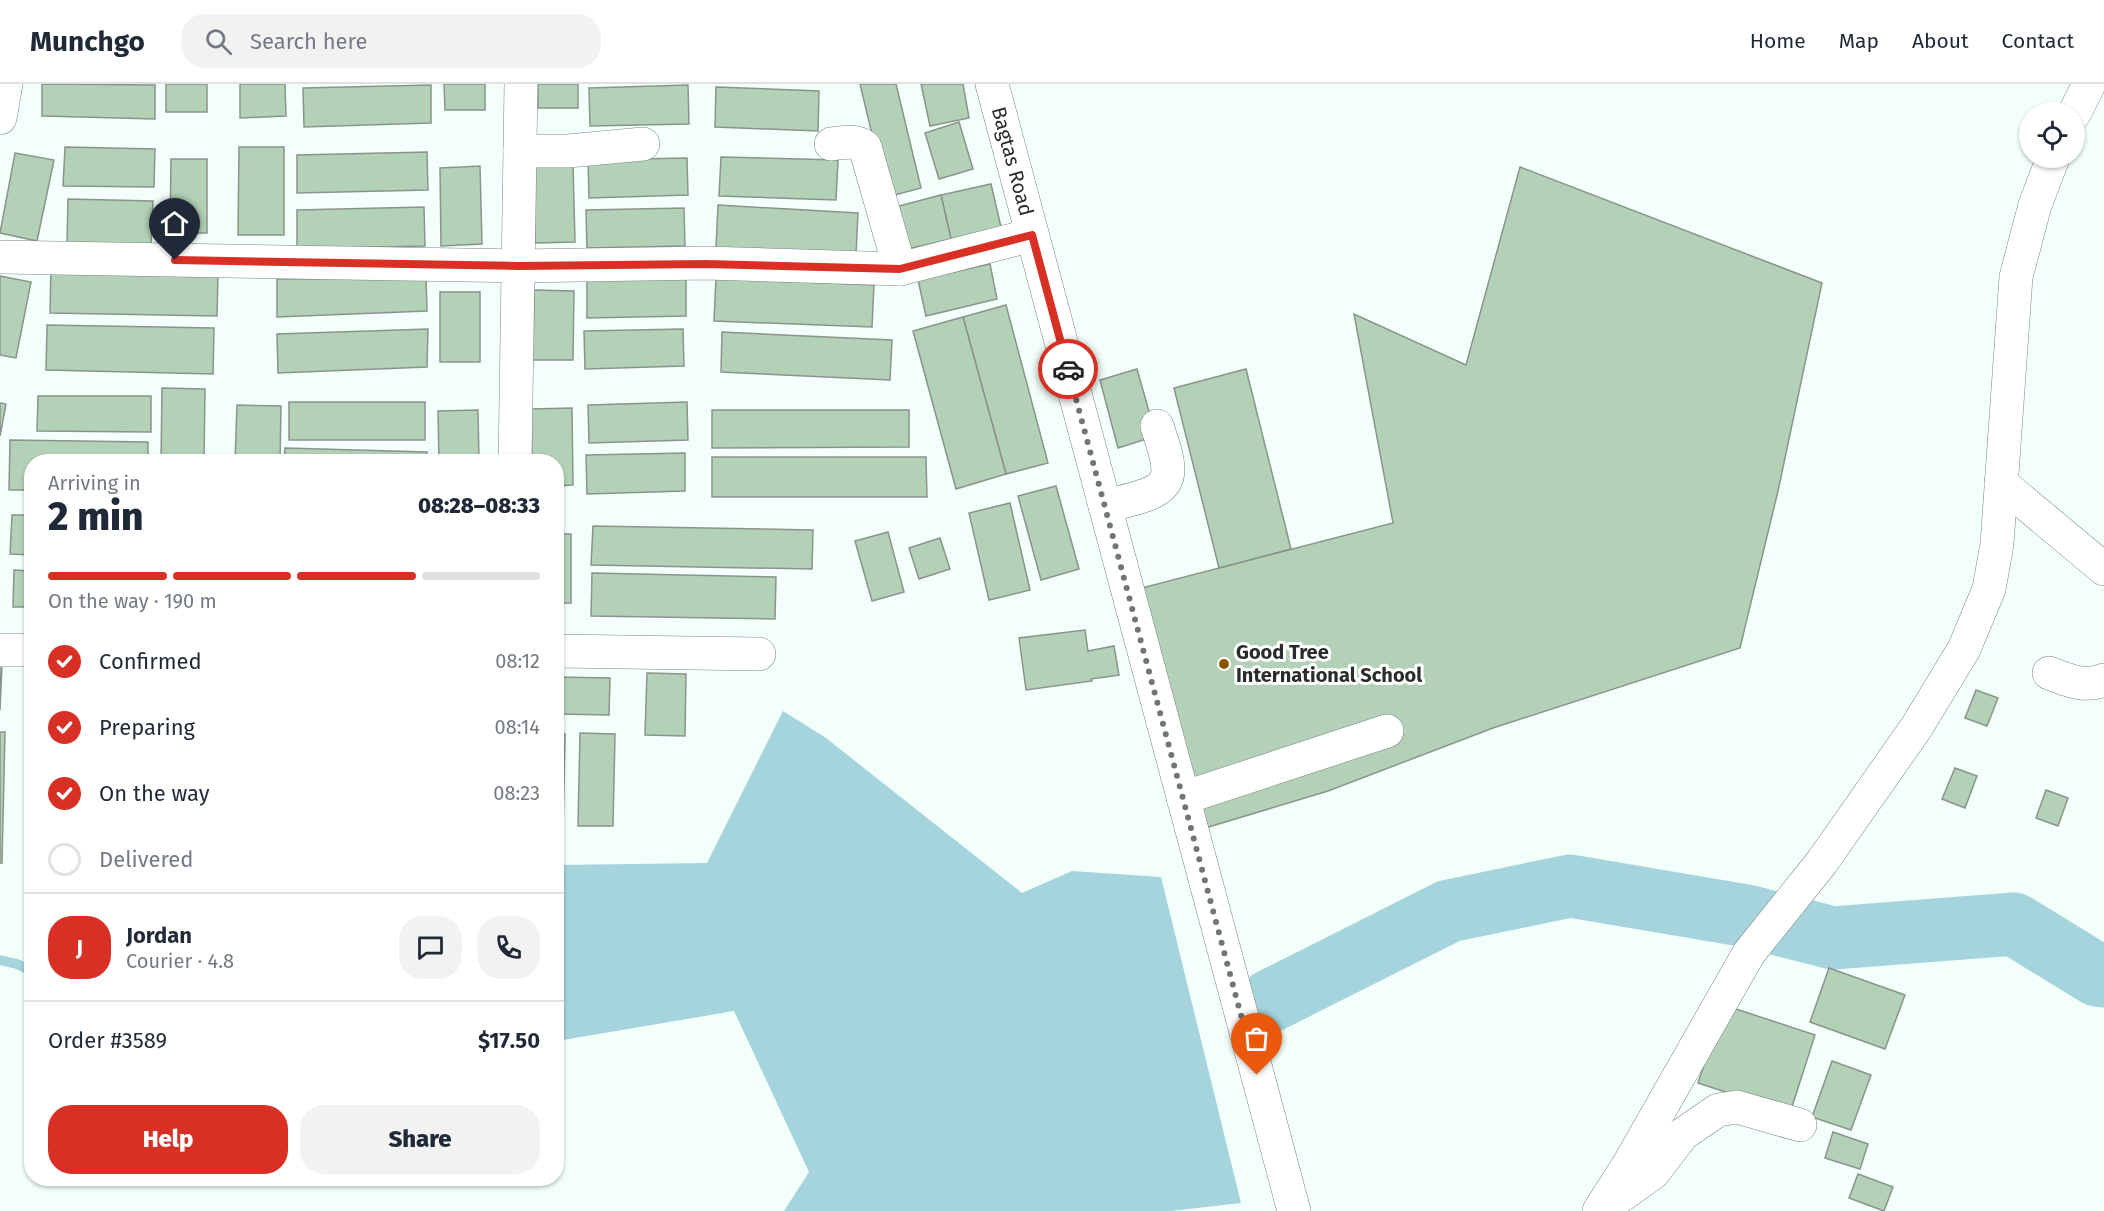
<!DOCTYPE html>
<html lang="en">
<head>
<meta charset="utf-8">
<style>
	:root { --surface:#fff; --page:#f2f2f3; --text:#1f2937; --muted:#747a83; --line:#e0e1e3; --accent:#d93025 }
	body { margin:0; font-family:"Fira Sans",sans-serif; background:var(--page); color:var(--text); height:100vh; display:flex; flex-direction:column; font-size:22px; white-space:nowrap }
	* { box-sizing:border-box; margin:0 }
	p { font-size:20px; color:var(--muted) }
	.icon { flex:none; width:33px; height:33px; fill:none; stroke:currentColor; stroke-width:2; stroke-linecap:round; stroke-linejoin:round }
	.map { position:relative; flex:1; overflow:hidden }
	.drawer { position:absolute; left:24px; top:370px; width:540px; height:732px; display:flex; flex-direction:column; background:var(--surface); border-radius:24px; box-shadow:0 2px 4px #0004 }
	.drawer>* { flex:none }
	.controls { position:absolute; left:2019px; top:18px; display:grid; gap:12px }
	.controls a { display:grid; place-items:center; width:66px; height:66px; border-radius:50%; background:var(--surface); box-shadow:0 2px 4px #0004; font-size:30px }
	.pin { position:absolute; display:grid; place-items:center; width:51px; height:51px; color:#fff; margin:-62px -26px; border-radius:50% 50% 50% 0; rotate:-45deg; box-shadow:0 0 6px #0007 }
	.pin .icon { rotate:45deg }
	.courier { position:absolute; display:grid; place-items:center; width:60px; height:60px; margin:-30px; border:4px solid #d93025; border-radius:50%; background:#fff; color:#222; box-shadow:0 2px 8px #0007 }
	.summary em { font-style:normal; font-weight:800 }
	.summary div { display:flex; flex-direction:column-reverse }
	.summary { display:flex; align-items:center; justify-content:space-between; height:102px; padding:0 24px }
	h1 { font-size:39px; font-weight:800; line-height:45px }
	.bar { display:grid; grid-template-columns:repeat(4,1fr); gap:9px 6px; align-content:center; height:72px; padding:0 24px }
	.bar i { height:8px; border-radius:4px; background:var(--line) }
	.bar .selected { background:var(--accent) }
	.bar p { grid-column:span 4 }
	.line { display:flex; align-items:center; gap:15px; padding:0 24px; border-top:2px solid var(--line) }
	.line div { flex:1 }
	.round { display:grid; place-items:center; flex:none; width:63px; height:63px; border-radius:24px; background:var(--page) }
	ol { padding:0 24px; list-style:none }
	li { display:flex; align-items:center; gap:18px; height:66px }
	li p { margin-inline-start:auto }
	li .icon { padding:6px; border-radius:50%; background:var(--accent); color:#fff; stroke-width:4 }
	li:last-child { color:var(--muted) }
	li i { width:33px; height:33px; border:3px solid var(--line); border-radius:50% }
	.action { display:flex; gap:12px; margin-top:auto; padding:12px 24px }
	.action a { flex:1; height:69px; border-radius:24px; background:var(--accent); color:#fff; font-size:24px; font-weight:800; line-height:69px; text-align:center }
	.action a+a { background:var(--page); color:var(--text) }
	header { display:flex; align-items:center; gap:36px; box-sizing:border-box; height:84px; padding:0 30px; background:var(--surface); border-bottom:2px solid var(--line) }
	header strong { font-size:28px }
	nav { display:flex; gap:33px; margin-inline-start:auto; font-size:21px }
	.search { width:420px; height:54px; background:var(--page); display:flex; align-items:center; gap:15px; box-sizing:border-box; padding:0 21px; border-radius:24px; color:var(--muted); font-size:22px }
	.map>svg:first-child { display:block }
	.water { fill:#a5d4dc }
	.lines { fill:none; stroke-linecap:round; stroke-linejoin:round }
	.stream { stroke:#a5d4dc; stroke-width:10 }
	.river { stroke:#a5d4dc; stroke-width:63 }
	.building { fill:#b2d1b6; stroke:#8b948c; stroke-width:1.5 }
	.minor-casing { stroke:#7a8581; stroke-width:34 }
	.minor { stroke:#fff; stroke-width:33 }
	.done { stroke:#6f7673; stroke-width:6; stroke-dasharray:0 10.8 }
	.route { stroke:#d93025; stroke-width:8 }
	.poi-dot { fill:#895501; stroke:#fff; stroke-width:2 }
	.labels { text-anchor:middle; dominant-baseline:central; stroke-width:6; stroke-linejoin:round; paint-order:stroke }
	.street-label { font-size:20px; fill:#282d2b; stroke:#fff }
	.poi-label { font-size:20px; font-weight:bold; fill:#282d2b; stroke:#fff; text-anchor:start }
</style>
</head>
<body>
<header>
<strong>Munchgo</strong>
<div class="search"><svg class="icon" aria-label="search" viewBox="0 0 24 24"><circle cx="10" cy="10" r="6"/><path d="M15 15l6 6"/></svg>Search here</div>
<nav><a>Home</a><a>Map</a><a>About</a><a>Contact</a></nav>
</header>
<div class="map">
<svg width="2104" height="1127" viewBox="0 0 2104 1127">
	<rect width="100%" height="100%" fill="#f3fffa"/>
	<path class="water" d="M783 627 826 654 1022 809 1072 787 1161 793 1241 1119 1171 1127H784L809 1088 734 927 557 957V781L707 779Z"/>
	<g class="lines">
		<path class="stream" d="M0 876 17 880 32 887"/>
		<path class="river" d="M1270 917 1449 827 1570 802 1747 832 1833 854 2014 840 2097 891 2104 892"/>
	</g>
	<g class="building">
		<path d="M42 0 155 1V35L42 32Z"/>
		<rect x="166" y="0" width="41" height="28"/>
		<path d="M240 0H285L286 32 240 34Z"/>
		<path d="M444 0H485V26H445Z"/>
		<rect x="538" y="0" width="40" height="24"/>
		<path d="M860 0H896L921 104 887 113Z"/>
		<path d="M921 0H963L969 34 930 42Z"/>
		<path d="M431 1V39L304 43 303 4Z"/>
		<path d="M688 1 689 40 590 42 589 4Z"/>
		<path d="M716 3 819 7 818 47 715 43Z"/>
		<path d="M959 38 973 85 939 95 925 49Z"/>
		<path d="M65 63 155 65 154 103 63 102Z"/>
		<path d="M239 63H284V151H238Z"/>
		<path d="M427 68 428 106 297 109V71Z"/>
		<path d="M15 69 54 76 37 157 0 149Z"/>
		<path d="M721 73 838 76 836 116 719 112Z"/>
		<path d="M687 74 688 111 589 114 588 76Z"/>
		<path d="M171 75H207V149H170Z"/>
		<path d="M573 80 575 158 535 159 533 82Z"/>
		<path d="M480 82 482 160 441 162 440 84Z"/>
		<path d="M1520 83 1822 199 1778 407 1740 564 1493 644 1328 707 1202 745 1138 505 1393 439 1354 230 1466 281Z"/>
		<path d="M991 100 1001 143 951 155 941 111Z"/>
		<path d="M941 111 951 155 908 165 899 122Z"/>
		<path d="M68 115 153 117 151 161 67 159Z"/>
		<path d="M718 121 858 129 856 171 716 164Z"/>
		<path d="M424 123 425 162 297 165V126Z"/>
		<path d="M684 124 685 162 587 164 586 126Z"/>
		<path d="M990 180 997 215 926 232 918 196Z"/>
		<path d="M51 184 218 188 217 232 50 229Z"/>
		<path d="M0 192 31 198 16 274 0 271Z"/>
		<path d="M426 194 427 227 277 233V195Z"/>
		<path d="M686 194V232L587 234V196Z"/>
		<path d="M716 194 874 201 872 243 714 237Z"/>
		<path d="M534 206 574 207 573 276H533Z"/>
		<rect x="440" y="208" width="40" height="70"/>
		<path d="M1006 221 1048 379 1006 390 963 233Z"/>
		<path d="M963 233 1006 390 956 405 913 247Z"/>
		<path d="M47 241 214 244 213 290 46 286Z"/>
		<path d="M428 245 427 283 278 289 277 250Z"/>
		<path d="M683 245 684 282 585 285 584 247Z"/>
		<path d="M722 248 892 256 890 296 721 288Z"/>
		<path d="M1137 285 1156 352 1118 364 1100 296Z"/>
		<path d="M1246 285 1291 465 1219 484 1174 304Z"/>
		<path d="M162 304 205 305 204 378H161Z"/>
		<path d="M38 312H151V348L37 347Z"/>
		<rect x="289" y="318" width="136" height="38"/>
		<path d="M687 318 688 356 589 359 588 321Z"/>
		<path d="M0 319 6 320 0 352Z"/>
		<path d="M237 321 281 322 280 378H235Z"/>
		<path d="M572 324 573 401 556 402V378H532L531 325Z"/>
		<path d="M478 326 479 378H439L438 327Z"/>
		<path d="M712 326H909V363L712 364Z"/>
		<path d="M10 356 148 358V378H32V406H9Z"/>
		<path d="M285 364 427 368 426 378H284Z"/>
		<path d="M685 369V407L587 410 586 371Z"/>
		<path d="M712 373H926L927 413H712Z"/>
		<path d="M1056 402 1079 485 1041 496 1018 412Z"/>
		<path d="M1010 419 1030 506 989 516 969 429Z"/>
		<path d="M12 431H32V471L10 470Z"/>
		<path d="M593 442 813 446 812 485 591 481Z"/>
		<path d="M888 448 904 508 872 517 855 457Z"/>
		<rect x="556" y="450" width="15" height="69"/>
		<path d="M940 454 950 485 919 495 909 464Z"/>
		<path d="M14 486 32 487V523H13Z"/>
		<path d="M592 489 776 493 775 535 591 532Z"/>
		<path d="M1085 546 1088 567 1114 562 1119 591 1091 595 1092 597 1026 606 1019 554Z"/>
		<path d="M0 582H2L0 626Z"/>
		<path d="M647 589 686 590 685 652 645 651Z"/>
		<path d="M556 593 610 594 609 631 556 630Z"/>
		<path d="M1976 606 1998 614 1987 642 1965 634Z"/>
		<path d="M0 648H5L2 779H0Z"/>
		<path d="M580 649 615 650 613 742H578Z"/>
		<path d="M556 650H565L563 746 556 745Z"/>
		<path d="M1955 684 1977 692 1965 724 1942 715Z"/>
		<path d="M2046 706 2068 714 2058 742 2036 734Z"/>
		<path d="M1829 884 1905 911 1885 965 1810 938Z"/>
		<path d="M1724 921 1815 951 1790 1029 1698 999Z"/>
		<path d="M1832 977 1871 991 1851 1046 1812 1033Z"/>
		<path d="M1833 1048 1868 1060 1860 1085 1825 1074Z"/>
		<path d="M1858 1090 1893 1103 1884 1127 1849 1114Z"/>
	</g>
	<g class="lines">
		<defs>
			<g id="minor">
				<path id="s1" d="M992 0 1294 1127"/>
				<path d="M2074 30 2089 0"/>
				<path d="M0 34 6 0"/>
				<path d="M831 60C842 59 855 55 865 63L900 185"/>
				<path d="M520 67H568L643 60"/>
				<path d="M0 173 518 182 706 179 900 185 1032 151"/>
				<path d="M515 378 521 0"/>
				<path d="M2001 399 2104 485"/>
				<path d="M1105 422C1122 417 1161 413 1167 393 1171 378 1161 356 1157 342"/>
				<path d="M0 566H32"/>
				<path d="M556 567 759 570"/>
				<path d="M2049 589C2068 596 2084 604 2104 596"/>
				<path d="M1183 714 1387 647"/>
				<path d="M1615 1116 1653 1089 1683 1050 1718 1026 1737 1023 1800 1041"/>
				<path d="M1599 1127 1629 1080 1749 869 1822 778 1916 644 1964 565 1989 505 1997 460 2016 193 2035 121 2053 74"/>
			</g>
		</defs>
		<use href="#minor" class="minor-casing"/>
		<use href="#minor" class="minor"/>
	</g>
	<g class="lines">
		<path class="done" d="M1068 285 1257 991"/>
		<path class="route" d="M175 176 518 182 706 180 900 185 1032 151 1068 285"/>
	</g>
	<circle class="poi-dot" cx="1224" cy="580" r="6"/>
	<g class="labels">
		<g class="street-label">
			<text stroke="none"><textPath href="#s1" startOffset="80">Bagtas Road</textPath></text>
		</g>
		<g class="poi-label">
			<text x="1236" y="568">Good Tree<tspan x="1236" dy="23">International School</tspan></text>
		</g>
	</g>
</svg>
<div class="controls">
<a><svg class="icon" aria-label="locate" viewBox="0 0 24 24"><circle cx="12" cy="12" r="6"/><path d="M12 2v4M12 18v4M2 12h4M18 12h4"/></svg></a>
</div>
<div class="pin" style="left:1257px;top:991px;background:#ea580c"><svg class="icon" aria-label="bag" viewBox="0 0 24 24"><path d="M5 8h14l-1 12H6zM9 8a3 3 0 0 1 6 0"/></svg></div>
<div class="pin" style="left:175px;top:176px;background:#1f2937"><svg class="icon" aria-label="home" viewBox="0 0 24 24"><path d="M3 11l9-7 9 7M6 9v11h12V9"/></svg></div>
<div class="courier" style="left:1068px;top:285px"><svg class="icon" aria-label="car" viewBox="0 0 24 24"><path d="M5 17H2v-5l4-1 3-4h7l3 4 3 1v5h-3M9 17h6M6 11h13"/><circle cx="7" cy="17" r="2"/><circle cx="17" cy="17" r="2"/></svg></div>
<section class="drawer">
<div class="summary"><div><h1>2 min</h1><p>Arriving in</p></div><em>08:28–08:33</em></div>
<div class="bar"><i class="selected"></i><i class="selected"></i><i class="selected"></i><i></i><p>On the way · 190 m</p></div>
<ol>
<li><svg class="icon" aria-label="check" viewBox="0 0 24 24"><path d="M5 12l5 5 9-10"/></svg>Confirmed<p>08:12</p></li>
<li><svg class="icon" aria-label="check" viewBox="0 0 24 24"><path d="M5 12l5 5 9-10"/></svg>Preparing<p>08:14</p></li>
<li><svg class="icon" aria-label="check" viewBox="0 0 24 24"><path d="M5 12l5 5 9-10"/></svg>On the way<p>08:23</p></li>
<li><i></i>Delivered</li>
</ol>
<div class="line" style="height:108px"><b class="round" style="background:var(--accent);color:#fff">J</b><div><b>Jordan</b><p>Courier · 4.8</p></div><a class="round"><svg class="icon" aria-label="chat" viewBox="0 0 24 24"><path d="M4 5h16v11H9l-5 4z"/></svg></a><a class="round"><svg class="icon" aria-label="phone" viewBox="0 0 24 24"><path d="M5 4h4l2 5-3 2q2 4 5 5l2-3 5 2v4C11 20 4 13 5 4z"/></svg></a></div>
<div class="line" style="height:78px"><div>Order #3589</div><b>$17.50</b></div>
<div class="action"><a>Help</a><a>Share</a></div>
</section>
</div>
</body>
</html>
